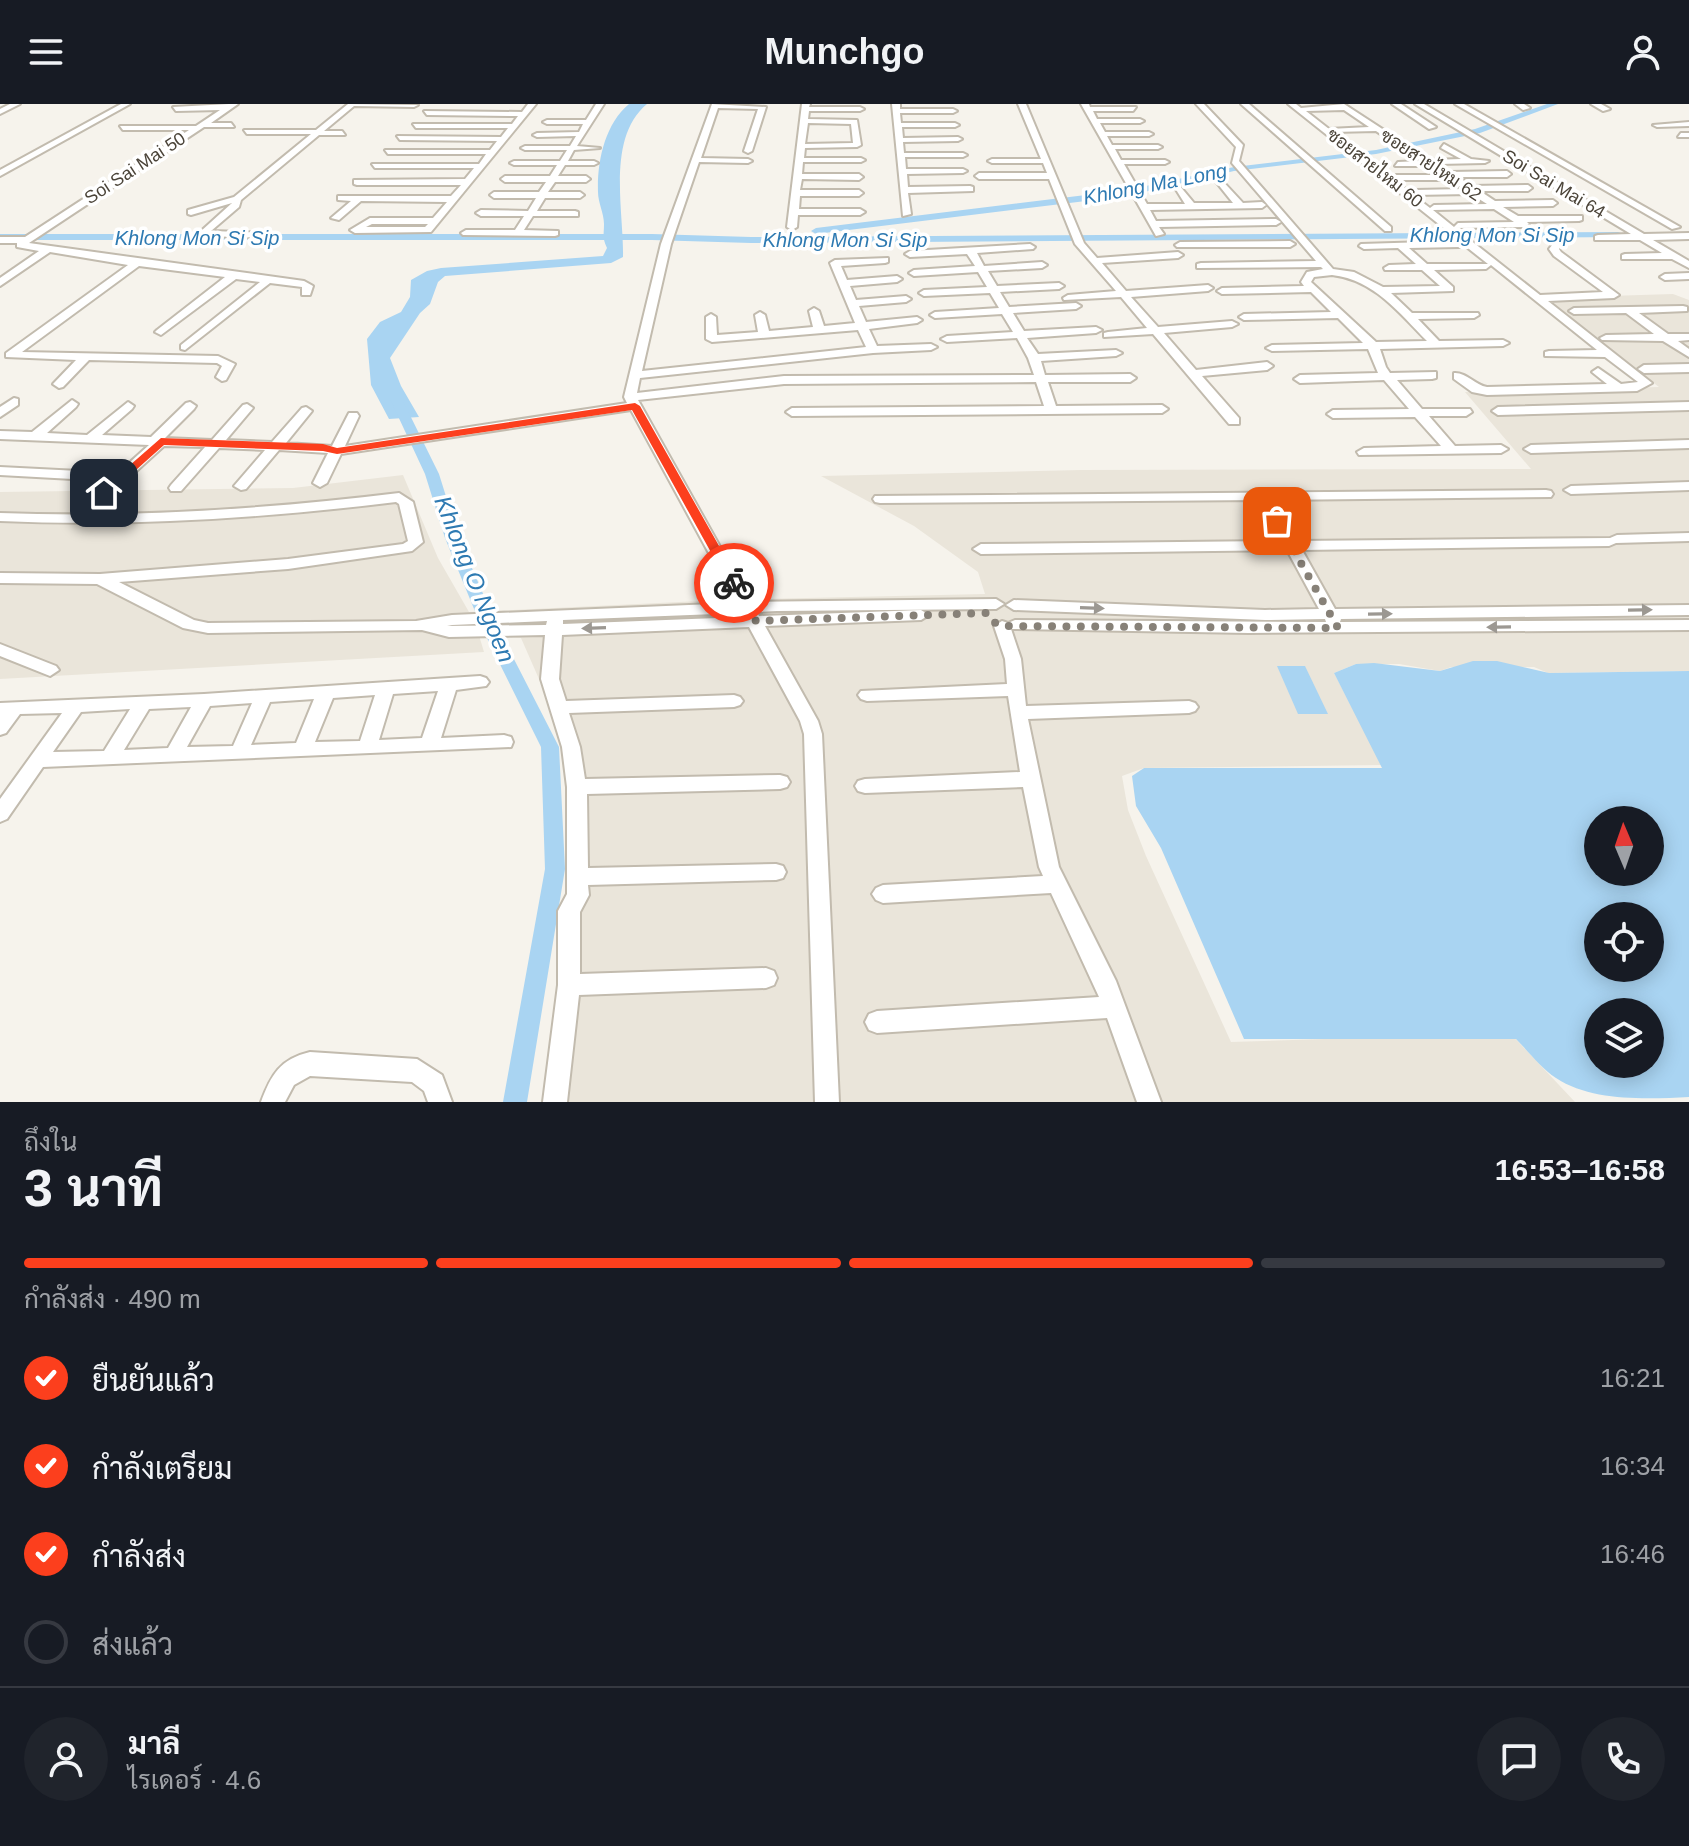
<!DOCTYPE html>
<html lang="th">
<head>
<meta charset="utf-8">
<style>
	:root { --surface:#171b24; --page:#20242c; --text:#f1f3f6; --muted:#9ea1a6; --line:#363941; --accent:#fc3f1d }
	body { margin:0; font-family:Arial,Sarabun,sans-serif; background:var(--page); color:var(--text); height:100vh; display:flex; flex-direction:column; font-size:30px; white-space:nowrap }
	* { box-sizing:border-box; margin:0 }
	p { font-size:26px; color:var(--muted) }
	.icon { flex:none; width:44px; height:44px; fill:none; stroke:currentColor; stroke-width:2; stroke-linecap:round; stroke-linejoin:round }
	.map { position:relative; height:998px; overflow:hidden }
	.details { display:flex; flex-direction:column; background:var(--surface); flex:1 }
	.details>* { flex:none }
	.needle { width:52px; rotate:358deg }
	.buttons { position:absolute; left:1584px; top:702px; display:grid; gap:16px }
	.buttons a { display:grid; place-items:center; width:80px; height:80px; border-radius:50%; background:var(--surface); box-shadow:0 4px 20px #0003; font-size:40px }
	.pin { position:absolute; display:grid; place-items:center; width:68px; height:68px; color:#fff; margin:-34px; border-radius:16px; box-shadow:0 4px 12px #0006 }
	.courier { position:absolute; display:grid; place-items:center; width:80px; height:80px; margin:-40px; border:6px solid #fc3f1d; border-radius:50%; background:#fff; color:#222; box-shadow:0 2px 10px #0007 }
	.headline em { font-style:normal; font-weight:700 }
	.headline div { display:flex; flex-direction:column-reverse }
	.headline { display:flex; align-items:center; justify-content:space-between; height:136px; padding:0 24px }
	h1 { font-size:52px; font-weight:700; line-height:60px }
	.bar { display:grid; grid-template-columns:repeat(4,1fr); gap:12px 8px; align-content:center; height:96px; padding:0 24px }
	.bar i { height:10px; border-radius:6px; background:var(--line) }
	.bar .on { background:var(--accent) }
	.bar p { grid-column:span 4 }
	.line { display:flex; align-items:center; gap:20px; padding:0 24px; border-top:2px solid var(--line) }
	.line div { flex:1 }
	.round { display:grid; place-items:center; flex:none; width:84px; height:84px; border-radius:42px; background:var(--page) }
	ol { padding:0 24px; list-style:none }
	li { display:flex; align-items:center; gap:24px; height:88px }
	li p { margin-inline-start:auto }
	li .icon { padding:8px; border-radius:50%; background:var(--accent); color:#fff; stroke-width:4 }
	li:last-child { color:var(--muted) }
	li i { width:44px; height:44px; border:4px solid var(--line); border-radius:50% }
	header { display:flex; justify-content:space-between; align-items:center; height:104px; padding:0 24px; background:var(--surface); font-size:36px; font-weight:700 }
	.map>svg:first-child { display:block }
	.residential { fill:#eae5da }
	.water { fill:#a9d4f2; fill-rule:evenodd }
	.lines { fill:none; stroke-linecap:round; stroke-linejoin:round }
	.canal { fill:#a9d4f2; fill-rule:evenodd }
	.minor-casing { stroke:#c2bbae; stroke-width:4 }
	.minor { fill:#fff; fill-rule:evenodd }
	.oneway { fill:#9c9892 }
	.route { fill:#fc3f1d }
	.done { stroke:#878178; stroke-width:8; stroke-dasharray:0 14.4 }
	.labels { text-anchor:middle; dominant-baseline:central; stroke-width:7; stroke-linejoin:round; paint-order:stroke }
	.far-street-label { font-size:18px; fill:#4b4439; stroke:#fff }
	.far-water-label { font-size:20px; font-style:italic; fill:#2e7ab2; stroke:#fff }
	.water-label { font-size:24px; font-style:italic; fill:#2e7ab2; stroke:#fff }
</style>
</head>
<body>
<header><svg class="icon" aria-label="menu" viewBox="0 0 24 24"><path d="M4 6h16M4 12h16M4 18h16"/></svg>Munchgo<svg class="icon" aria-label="person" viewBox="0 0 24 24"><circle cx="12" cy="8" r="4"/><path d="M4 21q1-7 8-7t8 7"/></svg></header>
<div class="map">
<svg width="1689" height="998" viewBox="0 0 1689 998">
	<rect width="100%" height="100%" fill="#f6f3ec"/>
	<path class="residential" d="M1673 190 1689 196V567L1548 569 1534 563H1451L1440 567 1399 560H1356L1334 569 1382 661 1144 664 1122 672 1128 706 1146 752 1231 938 1510 929 1575 998H548L569 807 564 632 521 534 478 528 484 548 0 575V388L293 384 403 371 438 454 469 508 721 496 985 490 978 468 914 422 821 372 1081 366 1531 365 1465 288 1659 283 1544 194Z"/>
	<g class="water">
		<path d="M629 0H647C606 34 624 107 623 153L611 159 445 172 438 178 430 200 420 209 390 254 401 282 419 313 389 315 371 281 367 235 380 218 401 208 410 193 411 176 427 167 441 164 603 152 607 144C602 134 604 130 604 120 604 109 598 99 598 88 597 57 605 20 629 0Z"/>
		<path d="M1473 557H1497L1549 569 1689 567V993C1648 995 1592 998 1556 974 1541 964 1529 948 1516 935H1244L1161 744 1136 702 1132 672 1144 664H1382L1334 569 1356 560 1374 559 1440 567ZM1650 716V768H1598V716ZM1650 812V864H1598V812ZM1650 908V960H1598V908Z"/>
		<path d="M1277 562H1305L1328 610H1298Z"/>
	</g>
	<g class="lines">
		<g class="canal">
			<path d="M1547 0H1558L1480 29 1376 50 1234 67 1127 92 816 130 811 127 816 124 1127 86 1234 63 1376 46 1475 25Z"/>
			<path d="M1618 128 1621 129V133L751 139 652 136H0V130H652L751 133Z"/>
			<path d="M396 291 402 295 439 370 459 434 497 522 559 643 565 765 527 998H503L545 765 541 643 481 522 445 434 425 370 390 295Z"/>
		</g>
		<defs>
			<g id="minor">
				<path d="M10 0H20L0 10V5Z"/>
				<path d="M121 0H130L0 72V66Z"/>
				<path d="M229 0H238L211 19H231L234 23H204L29 139 304 177 313 182 310 191H302V183L270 179 185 246 181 245V241L260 178 236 175 161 231 155 228 157 226 225 173 139 162 22 248 218 252 235 260 226 276 222 277 216 273 222 262 217 259 89 256 63 283 59 284 53 280 76 256 6 253V249L128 161 50 148 0 182V174L39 147 17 143V139H0V133H25L189 26H123L120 22H196L220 6 176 7 173 3Z"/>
				<path d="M348 0 418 1 414 3 354 2 324 27H342L345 31H319L241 96 239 103 211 127 268 129 271 130V134L200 132V128L232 99 191 111 188 110V106L234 93 311 30H247L244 26H316Z"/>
				<path d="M528 0H536L431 128 355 129 350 126 370 114H433L447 98 361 97 339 116 331 114 351 97 338 96V92H451L461 81H357L354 80V76L465 75 474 64H375L372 60H479L486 50H388L385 46H490L497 37 400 36 397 32 501 33 508 24H416L413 20H512L518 12 427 11 424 7 522 8ZM372 120H428L425 123H366Z"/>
				<path d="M596 0H604L577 42 600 44 574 46 568 57H594L598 59 594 61H565L558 72H586L590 75 586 78H555L548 88H580L584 91 580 94H545L537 107H575L578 108V112H533L524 126 558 127V131L555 132 463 131 461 129 466 126H515L524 112H481L476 109 481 106 528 107 536 94H494L490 91 494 88H539L546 78H505L501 75 505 72H550L557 61H514L510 59 514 57H560L567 46H525L521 44 525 42H570L576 32 537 33 533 31 537 29 579 28 583 20H547L543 18 547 16H586Z"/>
				<path d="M712 0 766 3 752 47 748 49 744 47 758 5 718 4 701 54 748 55 752 57 748 59 699 58 671 140 642 267 866 243 858 226 712 238 706 235V213L711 210 716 213 717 231 758 228 755 211 760 208 765 211 769 227 813 223 809 207 814 204 819 207 824 222 855 219 830 159 835 156 888 154V158L885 159 841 162 847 176 897 172 902 175 897 178 850 182 856 196 906 192 911 195 906 198 859 202 866 218 917 213 922 216 917 219 869 225 877 242 931 240 937 243 931 246 873 249 640 274 637 289 784 272 1034 271 1028 254 1017 234 947 238 941 235 947 232 1013 228 1002 210 935 214 930 211 935 208 999 204 990 189 924 192 919 189 924 186 987 183 978 168 914 172 909 169 914 166 975 162 967 150 910 153 905 150 910 147 1030 140 1035 143 1033 145 977 149 984 162 1042 158 1047 161 1042 164 988 167 997 182 1059 179 1064 182 1059 185 1000 188 1009 203 1076 199 1081 202 1076 205 1013 209 1024 227 1096 223 1102 226 1096 229 1027 234 1038 250 1116 246 1122 249 1116 252 1041 257 1045 271 1130 270 1136 274 1130 278H1048L1056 302 1162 301 1168 305 1162 309 792 312 786 308 792 304 1044 302 1036 278 784 280 638 296 751 498 996 495 1004 500 996 505 777 507 757 508 759 512 921 506 929 511 921 516 765 522 818 617 822 630 839 998H815L804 630 800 617 749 523 562 531 559 575 566 597 734 591 740 593 743 597 740 601 734 603 569 609 580 643 585 675 780 671 787 673 790 678 787 683 780 685 587 690 588 764 776 760 783 762 786 768 783 774 776 776 588 781 589 791 580 808V870L766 864 774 867 777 874 774 881 766 884 579 891 567 998H543L558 881V807L567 790V683L562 643 541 575 545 531 449 533 422 526 208 529 183 524 97 480 0 479V469L100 470 288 455 403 440 408 437 399 400 396 398C265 414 132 423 0 417V409C133 414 267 405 399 389L413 398 423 438 412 447 288 465 119 478 194 516 208 519 416 517 452 511 736 499 631 306 341 350 327 379 320 383 313 379 328 349 279 346 246 385 241 386 234 382 265 346 219 344 181 387H171L169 384 171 381 205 343 164 342 109 392 104 393 97 389 109 377 0 371V363L118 369 149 341 0 335V327L32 328 72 296 78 300 76 303 47 329 87 331 128 298 134 302 132 305 102 331 151 333 186 299 190 298 196 302 194 305 165 334 212 336 243 301 247 300 253 304 226 336 272 338 302 304 306 303 312 307 286 339 332 342 349 309H357L359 312 345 342 627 299 624 293 661 140ZM741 509 743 513 563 520V516ZM547 517 546 521 447 522 452 521Z"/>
				<path d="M802 0H810L809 3H860L864 5 860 7H809L808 15 857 16 861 41 857 43 805 44 804 54H861L865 56 861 58H803L802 70H859L863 73 859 76 802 75 800 86H859L863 89 859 92H800L799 105H860L865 108 860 111H798L797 123 792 126 787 123ZM808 19 851 20 853 39 805 40Z"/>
				<path d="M892 0H900V5H953L957 7 953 9H900L901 19H955L959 21 955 23H902L903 34 958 33 962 35 958 37 903 38 904 49H963L967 51 963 53H905L906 65H963L967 67 963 69 907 70 908 83 970 82 973 83V87L908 89 911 110 903 112Z"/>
				<path d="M1018 0H1026L1084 139 1097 154 1178 148 1183 151 1178 154 1102 159 1126 187 1208 181 1213 184 1208 187 1131 193 1158 223 1232 217 1238 220 1232 223 1164 229 1196 266 1267 258 1273 262 1267 266 1202 272 1239 314V320H1229L1153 230 1104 233V229L1108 228 1147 224 1121 193 1064 196 1063 194 1068 191 1116 187 1075 140 1049 75H979L975 72 979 69H1047L1043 59H992L988 57 992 55H1041Z"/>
				<path d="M1081 0H1089L1090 3H1136L1133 7H1093L1097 15H1140L1144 17 1140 19H1100L1105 28H1149L1153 30 1149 32H1107L1112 41H1158L1162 43 1158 45H1115L1121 56H1165L1169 58 1165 60H1124L1147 100H1185L1175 84 1179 81 1194 99H1233L1213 74 1217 71 1243 99 1262 98 1266 101 1262 104 1150 106 1156 117 1276 115 1281 118 1276 121 1159 123 1164 130 1156 132Z"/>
				<path d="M1196 0H1204L1243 41 1239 57 1333 165 1354 168 1383 183 1440 182 1422 166H1385L1384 164 1389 161 1416 160 1398 144 1364 145 1359 142 1361 140 1460 137 1288 0H1296L1301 4 1344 0 1430 56 1461 55 1441 44 1444 40 1471 55 1489 57 1485 59 1438 60 1450 68 1507 67 1511 70 1507 73H1458L1472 82 1528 81 1532 84 1528 87H1480L1495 97 1553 96 1557 99 1553 102 1503 103 1518 112H1582V116L1579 117 1527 118 1529 120 1524 123 1455 124 1540 191 1603 188 1554 152 1549 145 1556 136H1562L1564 138 1559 145 1561 148 1619 191 1614 194 1548 197 1652 279 1637 287 1487 291 1472 288 1454 275V269C1466 268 1475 281 1487 283L1607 280 1592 268 1598 264 1621 280 1638 278 1605 253 1545 252V248L1549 247 1597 246 1491 161 1486 165 1434 166 1453 183V187L1391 189 1412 209H1478L1479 211 1474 214 1418 215 1439 237 1503 236 1509 239 1503 242 1380 245 1386 263 1390 269 1436 268V274L1432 275 1397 276 1422 305H1470L1472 308 1466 312H1429L1455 342 1501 341 1508 345 1501 349 1359 351 1357 348 1364 344 1441 342 1415 313 1333 314 1327 310 1333 306 1409 305 1384 276 1300 279 1294 275 1300 271 1378 269 1368 245 1272 247 1266 244 1272 241 1363 239 1338 214 1244 216 1239 213 1244 210 1331 208 1311 188 1222 190 1217 187 1222 184 1304 182 1301 178 1307 168 1323 165 1321 163 1197 164V160L1201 159 1316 157 1232 59 1236 43ZM1344 6 1369 23 1329 25 1306 7ZM1376 27 1421 57 1398 58 1395 62H1428L1442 71H1396L1393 75 1333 28ZM1394 76H1450L1464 85 1415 86 1411 89ZM1471 90 1487 100 1434 101 1430 104 1413 91ZM1494 105 1514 118 1458 119 1454 123 1433 106ZM1464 141 1488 160H1427L1409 144 1460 143ZM1332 171C1375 176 1399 209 1427 237L1376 238 1311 178 1314 173Z"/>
				<path d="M1241 0H1249L1391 123V127H1385Z"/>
				<path d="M1392 0H1401L1436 23 1429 25Z"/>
				<path d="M1415 0H1424L1644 130 1689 129V135L1653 136 1689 157V164L1672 155H1622V151L1625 150 1662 149 1640 136H1595V132L1598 131 1631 130Z"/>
				<path d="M1455 0H1464L1680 123 1672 125Z"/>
				<path d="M1515 0H1524L1530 4 1523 6Z"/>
				<path d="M1591 0H1601L1610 5 1603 7Z"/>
				<path d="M1689 18V22L1657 23 1653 21Z"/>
				<path d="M1681 29H1689V33H1678Z"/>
				<path d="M1180 138 1290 137 1295 140 1290 143H1177L1175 141Z"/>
				<path d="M1689 169V175L1665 176 1660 173 1665 170Z"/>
				<path d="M1683 202 1687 203V207L1639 209 1668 230H1689V236L1678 237 1689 245V253L1663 237 1602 236 1600 234 1606 231 1654 230 1626 209 1574 210 1569 207 1574 204Z"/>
				<path d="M1689 260V268L1644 269 1638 265 1644 261Z"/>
				<path d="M14 294 18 295V301L0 313V303Z"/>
				<path d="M1689 298V306L1498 311 1492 307 1498 303Z"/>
				<path d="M1689 336V344L1531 349 1524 345 1531 341Z"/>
				<path d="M1689 378V386L1571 390 1564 386 1571 382Z"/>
				<path d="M1546 386 1551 387 1553 390 1551 393 1273 396 1296 437 1610 434 1617 431 1689 429V437L1616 439 1609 442 1302 446 1335 505 1689 501V511L1341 515 1340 518 1689 516V526L1249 529 1011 525 1021 555 1026 602 1189 597 1195 599 1198 603 1195 607 1189 609 1028 615 1059 763 1116 877 1161 998H1137L1107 914 877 929 869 926 865 918 869 910 877 907 1099 893 1051 789 883 799 876 796 872 790 876 784 883 781 1043 772 1039 763 1023 683 865 689 858 687 855 682 858 677 865 675 1020 668 1008 592 867 597 861 595 858 591 861 587 1007 580 1005 555 994 522 1002 517 1008 519 1015 516 1326 518 1325 515 1265 516 1014 506 1006 501 1014 496 1265 506 1319 505 1287 446 981 450 973 445 981 440 1282 437 1259 396 880 399 875 398 873 395 875 392Z"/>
				<path d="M0 540 56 562 59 566 50 572 0 552Z"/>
				<path d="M480 572 486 574 489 578 486 582 456 586 441 634 504 631 511 633 513 638 511 643 43 663 7 715 0 718V695L62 609 20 610 6 629 0 631V599L204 590ZM438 587 422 634 379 636 393 590ZM375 591 360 637 315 638 333 594ZM314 595 296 639 251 641 270 598ZM252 599 233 642 187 643 210 602ZM191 603 168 644 124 646 149 605ZM130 605 104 647 53 648 81 608Z"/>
				<path d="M310 948 417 955 442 971 452 998H428L424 987 412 978 310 972 294 981 285 998H261C271 971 280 955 310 948Z"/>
			</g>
		</defs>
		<use href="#minor" class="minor-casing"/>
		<use href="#minor" class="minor"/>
	</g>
	<defs><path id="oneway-solid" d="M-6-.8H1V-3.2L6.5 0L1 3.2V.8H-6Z" transform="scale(2)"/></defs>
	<g class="oneway">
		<use href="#oneway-solid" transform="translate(1092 504) rotate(2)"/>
		<use href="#oneway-solid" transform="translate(1640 506) rotate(-1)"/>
		<use href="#oneway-solid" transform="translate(1380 510) rotate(-1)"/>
		<use href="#oneway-solid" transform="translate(1499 523) rotate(179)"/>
		<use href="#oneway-solid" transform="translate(594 524) rotate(178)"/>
	</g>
	<path class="route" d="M635 299 640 302 740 479 738 482 728 479 632 306 337 350 323 347 164 341 108 391 98 389 161 334 323 340 337 344Z"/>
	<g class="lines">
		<path class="done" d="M734 479 756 517 986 509 991 517 1002 522 1338 524 1277 417"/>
	</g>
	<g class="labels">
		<g class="far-street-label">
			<text transform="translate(1431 61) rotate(33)">ซอยสายไหม 62</text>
			<text transform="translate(135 64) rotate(-33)">Soi Sai Mai 50</text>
			<text transform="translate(1375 64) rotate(38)">ซอยสายไหม 60</text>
			<text transform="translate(1554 80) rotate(31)">Soi Sai Mai 64</text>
		</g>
		<g class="far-water-label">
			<text transform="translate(1155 80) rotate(-11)">Khlong Ma Long</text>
			<text x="1492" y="131">Khlong Mon Si Sip</text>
			<text x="197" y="134">Khlong Mon Si Sip</text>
			<text x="845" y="136">Khlong Mon Si Sip</text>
		</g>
		<g class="water-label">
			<text transform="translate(475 475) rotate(68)">Khlong O Ngoen</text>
		</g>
	</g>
</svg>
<div class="buttons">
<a><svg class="needle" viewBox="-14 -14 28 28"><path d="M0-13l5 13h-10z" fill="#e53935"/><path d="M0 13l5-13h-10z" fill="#9ea1a6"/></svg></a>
<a><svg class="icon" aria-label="locate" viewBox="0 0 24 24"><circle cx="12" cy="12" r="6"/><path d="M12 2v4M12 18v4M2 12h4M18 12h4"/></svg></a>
<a><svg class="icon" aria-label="layers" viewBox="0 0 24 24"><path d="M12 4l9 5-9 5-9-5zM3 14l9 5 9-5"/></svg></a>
</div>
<div class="pin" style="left:1277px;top:417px;background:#ea580c"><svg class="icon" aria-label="bag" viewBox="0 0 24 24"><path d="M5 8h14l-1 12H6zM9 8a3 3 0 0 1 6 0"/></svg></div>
<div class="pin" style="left:104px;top:389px;background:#1f2937"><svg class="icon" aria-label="home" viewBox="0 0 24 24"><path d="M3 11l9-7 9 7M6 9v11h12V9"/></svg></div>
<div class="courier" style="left:734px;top:479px"><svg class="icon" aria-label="bike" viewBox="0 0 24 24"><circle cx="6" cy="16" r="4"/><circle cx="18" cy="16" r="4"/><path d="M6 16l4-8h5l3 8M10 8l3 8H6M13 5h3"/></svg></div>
</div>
<section class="details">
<div class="headline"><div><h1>3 นาที</h1><p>ถึงใน</p></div><em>16:53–16:58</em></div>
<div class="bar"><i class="on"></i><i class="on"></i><i class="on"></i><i></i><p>กำลังส่ง · 490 m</p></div>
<ol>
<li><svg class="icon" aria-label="check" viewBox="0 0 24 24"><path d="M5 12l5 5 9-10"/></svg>ยืนยันแล้ว<p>16:21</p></li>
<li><svg class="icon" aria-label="check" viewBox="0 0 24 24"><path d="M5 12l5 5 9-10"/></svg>กำลังเตรียม<p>16:34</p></li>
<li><svg class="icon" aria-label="check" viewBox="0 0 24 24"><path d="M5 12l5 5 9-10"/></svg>กำลังส่ง<p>16:46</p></li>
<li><i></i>ส่งแล้ว</li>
</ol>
<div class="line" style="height:144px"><a class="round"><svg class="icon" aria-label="person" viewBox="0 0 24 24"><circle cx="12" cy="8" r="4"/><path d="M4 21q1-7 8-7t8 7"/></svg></a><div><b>มาลี</b><p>ไรเดอร์ · 4.6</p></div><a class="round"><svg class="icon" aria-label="chat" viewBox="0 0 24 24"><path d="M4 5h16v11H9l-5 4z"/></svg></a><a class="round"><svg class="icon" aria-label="phone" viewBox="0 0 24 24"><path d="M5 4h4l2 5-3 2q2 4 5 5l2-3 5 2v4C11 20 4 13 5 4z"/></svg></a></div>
</section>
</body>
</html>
